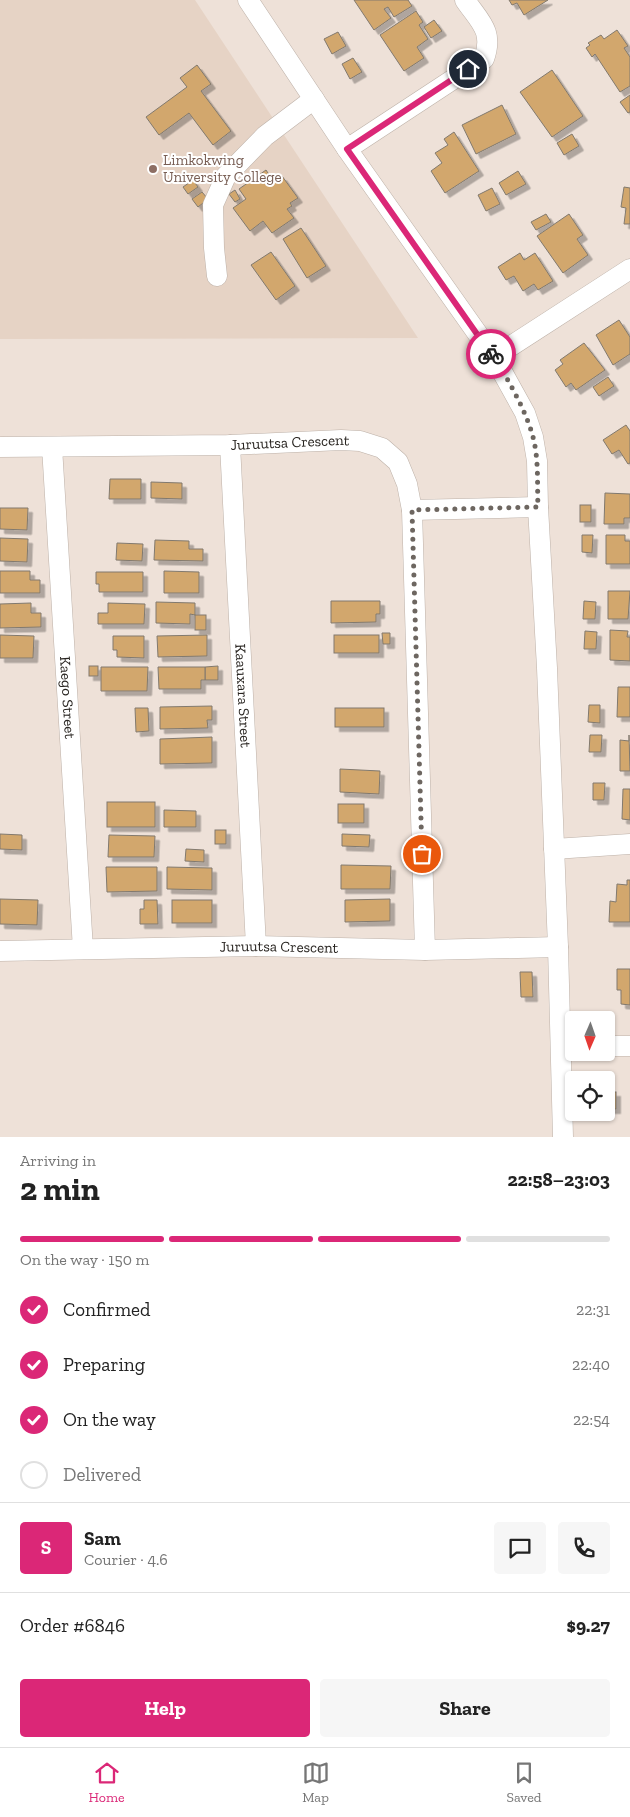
<!DOCTYPE html>
<html lang="en">
<head>
<meta charset="utf-8">
<style>
	:root { --surface:#fff; --page:#f6f6f6; --text:#222; --muted:#767676; --line:#e0e0e0; --accent:#db2777 }
	body { margin:0; font-family:"Zilla Slab",serif; background:var(--page); color:var(--text); height:100vh; display:flex; flex-direction:column; font-size:19px; white-space:nowrap }
	* { box-sizing:border-box; margin:0 }
	p { font-size:16px; color:var(--muted) }
	.icon { flex:none; width:28px; height:28px; fill:none; stroke:currentColor; stroke-width:2; stroke-linecap:round; stroke-linejoin:round }
	.map { position:relative; height:1137px; overflow:hidden }
	.details { display:flex; flex-direction:column; background:var(--surface); flex:1 }
	.details>* { flex:none }
	.needle { width:32px; rotate:182deg }
	.buttons { position:absolute; left:565px; top:1011px; display:grid; gap:10px }
	.buttons a { display:grid; place-items:center; width:50px; height:50px; border-radius:5px; background:var(--surface); box-shadow:0 1px 4px #0004; font-size:25px }
	.pin { position:absolute; display:grid; place-items:center; width:42px; height:42px; color:#fff; margin:-21px; border:2px solid #fff; border-radius:50%; box-shadow:0 1px 5px #0007 }
	.courier { position:absolute; display:grid; place-items:center; width:50px; height:50px; margin:-25px; border:4px solid #db2777; border-radius:50%; background:#fff; color:#222; box-shadow:0 1px 6px #0007 }
	.summary em { font-style:normal; font-weight:800 }
	.summary div { display:flex; flex-direction:column-reverse }
	.summary { display:flex; align-items:center; justify-content:space-between; height:85px; padding:0 20px }
	h1 { font-size:32px; font-weight:800; line-height:38px }
	.bar { display:grid; grid-template-columns:repeat(4,1fr); gap:8px 5px; align-content:center; height:60px; padding:0 20px }
	.bar i { height:6px; border-radius:4px; background:var(--line) }
	.bar .active { background:var(--accent) }
	.bar p { grid-column:span 4 }
	.line { display:flex; align-items:center; gap:12px; padding:0 20px; border-top:1px solid var(--line) }
	.line div { flex:1 }
	.round { display:grid; place-items:center; flex:none; width:52px; height:52px; border-radius:5px; background:var(--page) }
	ol { padding:0 20px; list-style:none }
	li { display:flex; align-items:center; gap:15px; height:55px }
	li p { margin-inline-start:auto }
	li .icon { padding:5px; border-radius:50%; background:var(--accent); color:#fff; stroke-width:4 }
	li:last-child { color:var(--muted) }
	li i { width:28px; height:28px; border:2px solid var(--line); border-radius:50% }
	.button { display:flex; gap:10px; margin-top:auto; padding:10px 20px }
	.button a { flex:1; height:58px; border-radius:5px; background:var(--accent); color:#fff; font-size:20px; font-weight:800; line-height:58px; text-align:center }
	.button a+a { background:var(--page); color:var(--text) }
	.tabs { display:flex; justify-content:space-around; align-items:center; height:70px; border-top:1px solid var(--line); background:var(--surface); font-size:14px; color:var(--muted) }
	.tabs a { display:grid; justify-items:center; gap:2px }
	.tabs .active { color:var(--accent) }
	.map>svg:first-child { display:block }
	.built { fill:#e6d3c5 }
	.building { fill:#d2a76d; stroke:#81796e; filter:url(#shadow) }
	.lines { fill:none; stroke-linecap:round; stroke-linejoin:round }
	.minor-casing { stroke:#bdb1a8; stroke-width:21 }
	.minor { stroke:#fff; stroke-width:20 }
	.done { stroke:#6d6660; stroke-width:5; stroke-dasharray:0 9 }
	.route { stroke:#db2777; stroke-width:6 }
	.education-dot { fill:#8d6e63; stroke:#fff; stroke-width:2 }
	.labels { text-anchor:middle; dominant-baseline:central; stroke-width:4; stroke-linejoin:round; paint-order:stroke }
	.education-label { font-size:15px; fill:#785e54; stroke:#fff; text-anchor:start }
	.street-label { font-size:15px; fill:#282420; stroke:#fff }
</style>
</head>
<body>
<div class="map">
<svg width="630" height="1137" viewBox="0 0 630 1137">
	<defs>
		<filter id="shadow"><feDropShadow dx="4.5" dy="4.5" stdDeviation="0" flood-color="#0004"/></filter>
	</defs>
	<rect width="100%" height="100%" fill="#eee1d8"/>
	<path class="built" d="M0 0H195L418 338 0 339Z"/>
	<g class="building">
		<path d="M354 0H408L412 6 394 17 388 7 384 9 391 18 374 30Z"/>
		<path d="M509 0H548L524 15 517 3 512 5Z"/>
		<path d="M416 11 423 22 419 25 428 39 417 47 424 58 404 71 380 35Z"/>
		<path d="M434 20 442 31 431 38 424 27Z"/>
		<path d="M617 30 628 46 624 48 630 57V86L620 92 595 54 592 57 586 48 590 45 588 43 601 35 604 39Z"/>
		<path d="M338 32 346 46 332 54 324 39Z"/>
		<path d="M353 58 362 72 350 79 342 64Z"/>
		<path d="M197 65 211 84 201 91 231 131 213 145 189 113 159 135 146 117 187 87 180 78Z"/>
		<path d="M552 70 583 116 552 137 520 92Z"/>
		<path d="M630 95V112L628 113 620 102Z"/>
		<path d="M502 105 516 134 476 154 462 125Z"/>
		<path d="M454 132 479 171 445 193 431 171 442 163 435 153 448 145 444 139Z"/>
		<path d="M572 134 579 146 564 155 557 143Z"/>
		<path d="M266 170 274 182 282 176 298 198 290 203 292 206 287 209 294 218 272 233 263 221 250 231 233 208 246 199 239 189Z"/>
		<path d="M518 171 526 184 506 195 499 183Z"/>
		<path d="M193 180 198 187 188 194 183 187Z"/>
		<path d="M624 187 630 188V224H624L626 208 621 207Z"/>
		<path d="M492 188 500 204 486 211 478 195Z"/>
		<path d="M235 190 240 199 235 202 229 194Z"/>
		<path d="M202 192 208 199 198 207 192 199Z"/>
		<path d="M546 214 551 222 536 230 531 222Z"/>
		<path d="M569 214 583 235 577 239 588 255 563 273 537 236Z"/>
		<path d="M301 228 326 266 307 278 283 239Z"/>
		<path d="M271 252 295 286 276 300 251 265Z"/>
		<path d="M520 253 524 260 535 253 553 281 538 290 534 284 523 291 514 276 506 280 498 267Z"/>
		<path d="M619 320 630 337V354L613 365 596 335Z"/>
		<path d="M584 343 605 370 576 390 571 383 566 387 555 370 563 364 560 360Z"/>
		<path d="M608 377 614 386 599 396 593 387Z"/>
		<path d="M626 425 630 431V463L628 464 619 450 612 454 603 440Z"/>
		<path d="M110 479H141V499H109Z"/>
		<path d="M151 482 182 483V499L151 498Z"/>
		<path d="M605 493 630 494V518H624V524H604Z"/>
		<rect x="580" y="505" width="11" height="17"/>
		<path d="M0 508H28L27 530 0 529Z"/>
		<path d="M582 535H593L592 553 582 552Z"/>
		<path d="M606 535H625V541H630V564H606Z"/>
		<path d="M0 538 28 539 27 562 0 561Z"/>
		<path d="M155 540 189 541V549H203V561L154 560Z"/>
		<path d="M117 543 143 544 142 561 116 560Z"/>
		<path d="M0 571H30V580H40V593H0Z"/>
		<path d="M164 571 199 572V593H164Z"/>
		<path d="M96 572H143V592H99V584H96Z"/>
		<path d="M608 591H630L628 619H608Z"/>
		<path d="M331 601H380V614H376V622L331 623Z"/>
		<path d="M584 601 596 602 595 619H583Z"/>
		<path d="M156 602 195 603V615L190 614V624L156 623Z"/>
		<path d="M31 603V613H41V627L0 628V604Z"/>
		<path d="M108 603 145 604 144 624H98V613H108Z"/>
		<rect x="195" y="615" width="11" height="15"/>
		<path d="M610 630 628 631 627 637H630V661L610 660Z"/>
		<path d="M585 631 597 632 596 649H584Z"/>
		<path d="M382 633H390V644H383Z"/>
		<path d="M0 635 34 636 33 658H0Z"/>
		<path d="M207 635V656L158 657 157 636Z"/>
		<rect x="334" y="635" width="45" height="18"/>
		<path d="M113 636H144V658L117 657V650H113Z"/>
		<rect x="89" y="666" width="9" height="10"/>
		<path d="M218 666V680H205V667Z"/>
		<path d="M101 667H148L147 691H101Z"/>
		<path d="M158 667H205V680H201V689H159Z"/>
		<path d="M618 687H630V717H617Z"/>
		<path d="M589 705H600V723L588 722Z"/>
		<path d="M212 706V720H207L208 728 160 729V707Z"/>
		<path d="M135 708H148L149 731 136 732Z"/>
		<rect x="335" y="708" width="49" height="19"/>
		<path d="M590 735H602L601 752H589Z"/>
		<path d="M629 735 630 771H620V740L629 741Z"/>
		<path d="M212 737V763L160 764V739Z"/>
		<path d="M340 769 380 771 379 794 340 792Z"/>
		<path d="M593 783H605L604 800H593Z"/>
		<path d="M623 789H630V820L622 819Z"/>
		<rect x="107" y="802" width="48" height="25"/>
		<rect x="338" y="804" width="26" height="19"/>
		<path d="M164 810 196 811V827H164Z"/>
		<rect x="215" y="830" width="11" height="14"/>
		<path d="M0 834 22 835V850L0 849Z"/>
		<path d="M342 834 370 835 369 847 342 846Z"/>
		<path d="M109 835 155 836 154 857H108Z"/>
		<path d="M186 849 204 850V862L185 861Z"/>
		<path d="M341 865 391 866 390 889H341Z"/>
		<path d="M106 867H157V891L107 892Z"/>
		<path d="M167 867 212 868V890L167 889Z"/>
		<path d="M627 880H630V922H609L610 901 616 902 617 884 627 885Z"/>
		<path d="M0 899 38 900 37 925 0 924Z"/>
		<path d="M390 899V921L345 922V900Z"/>
		<path d="M144 900H157L158 924H140V909H144Z"/>
		<rect x="172" y="900" width="40" height="23"/>
		<path d="M617 969H630V1005L621 1004V990H617Z"/>
		<path d="M520 972H532L533 997H521Z"/>
		<rect x="606" y="1092" width="10" height="17"/>
	</g>
	<g class="lines">
		<defs>
			<g id="minor">
				<path d="M248 0 347 149 494 357 525 413 533 437 537 461 538 507 547 668 558 947 563 1137"/>
				<path d="M347 149 484 59C494 31 480 22 465 0"/>
				<path d="M217 276 214 248 213 205 226 176 265 136 314 99"/>
				<path d="M494 357 630 269"/>
				<path id="s1" d="M230 445 256 946"/>
				<path id="s2" d="M0 447 230 445 341 440 360 441 382 448 398 462 407 484 412 510 538 507"/>
				<path id="s3" d="M52 447 83 949"/>
				<path d="M412 510 425 950"/>
				<path d="M554 849 630 844"/>
				<path id="s4" d="M0 951 256 946 425 950 558 947"/>
				<path d="M606 1046H630"/>
			</g>
		</defs>
		<use href="#minor" class="minor-casing"/>
		<use href="#minor" class="minor"/>
	</g>
	<g class="lines">
		<path class="done" d="M422 854 412 510 538 507C537 484 539 460 533 437 527 413 506 374 491 354"/>
		<path class="route" d="M468 69 347 149 491 354"/>
	</g>
	<circle class="education-dot" cx="153" cy="169" r="5"/>
	<g class="labels">
		<g class="education-label">
			<text x="163" y="160">Limkokwing<tspan x="163" dy="17">University College</tspan></text>
		</g>
		<g class="street-label">
			<text stroke="none"><textPath href="#s2" startOffset="290">Juruutsa Crescent</textPath></text>
			<text stroke="none"><textPath href="#s1" startOffset="251">Kaauxara Street</textPath></text>
			<text stroke="none"><textPath href="#s3" startOffset="251">Kaego Street</textPath></text>
			<text stroke="none"><textPath href="#s4" startOffset="279">Juruutsa Crescent</textPath></text>
		</g>
	</g>
</svg>
<div class="buttons">
<a><svg class="needle" viewBox="-14 -14 28 28"><path d="M0-13l5 13h-10z" fill="#e53935"/><path d="M0 13l5-13h-10z" fill="#767676"/></svg></a>
<a><svg class="icon" aria-label="locate" viewBox="0 0 24 24"><circle cx="12" cy="12" r="6"/><path d="M12 2v4M12 18v4M2 12h4M18 12h4"/></svg></a>
</div>
<div class="pin" style="left:422px;top:854px;background:#ea580c"><svg class="icon" aria-label="bag" viewBox="0 0 24 24"><path d="M5 8h14l-1 12H6zM9 8a3 3 0 0 1 6 0"/></svg></div>
<div class="pin" style="left:468px;top:69px;background:#1f2937"><svg class="icon" aria-label="home" viewBox="0 0 24 24"><path d="M3 11l9-7 9 7M6 9v11h12V9"/></svg></div>
<div class="courier" style="left:491px;top:354px"><svg class="icon" aria-label="bike" viewBox="0 0 24 24"><circle cx="6" cy="16" r="4"/><circle cx="18" cy="16" r="4"/><path d="M6 16l4-8h5l3 8M10 8l3 8H6M13 5h3"/></svg></div>
</div>
<section class="details">
<div class="summary"><div><h1>2 min</h1><p>Arriving in</p></div><em>22:58–23:03</em></div>
<div class="bar"><i class="active"></i><i class="active"></i><i class="active"></i><i></i><p>On the way · 150 m</p></div>
<ol>
<li><svg class="icon" aria-label="check" viewBox="0 0 24 24"><path d="M5 12l5 5 9-10"/></svg>Confirmed<p>22:31</p></li>
<li><svg class="icon" aria-label="check" viewBox="0 0 24 24"><path d="M5 12l5 5 9-10"/></svg>Preparing<p>22:40</p></li>
<li><svg class="icon" aria-label="check" viewBox="0 0 24 24"><path d="M5 12l5 5 9-10"/></svg>On the way<p>22:54</p></li>
<li><i></i>Delivered</li>
</ol>
<div class="line" style="height:90px"><b class="round" style="background:var(--accent);color:#fff">S</b><div><b>Sam</b><p>Courier · 4.6</p></div><a class="round"><svg class="icon" aria-label="chat" viewBox="0 0 24 24"><path d="M4 5h16v11H9l-5 4z"/></svg></a><a class="round"><svg class="icon" aria-label="phone" viewBox="0 0 24 24"><path d="M5 4h4l2 5-3 2q2 4 5 5l2-3 5 2v4C11 20 4 13 5 4z"/></svg></a></div>
<div class="line" style="height:65px"><div>Order #6846</div><b>$9.27</b></div>
<div class="button"><a>Help</a><a>Share</a></div>
</section>
<nav class="tabs">
<a class="active"><svg class="icon" aria-label="home" viewBox="0 0 24 24"><path d="M3 11l9-7 9 7M6 9v11h12V9"/></svg>Home</a>
<a><svg class="icon" aria-label="map" viewBox="0 0 24 24"><path d="M3 6l6-2 6 2 6-2v14l-6 2-6-2-6 2zM9 4v14M15 6v14"/></svg>Map</a>
<a><svg class="icon" aria-label="saved" viewBox="0 0 24 24"><path d="M7 4h10v16l-5-4-5 4z"/></svg>Saved</a>
</nav>
</body>
</html>
